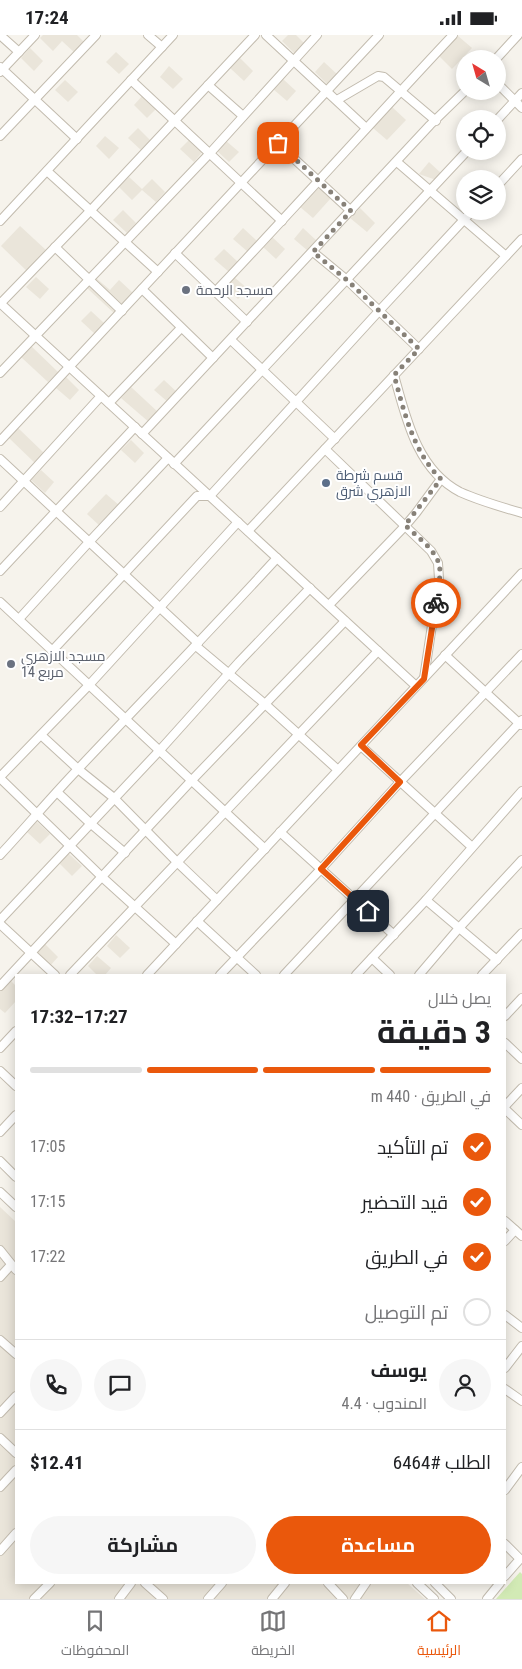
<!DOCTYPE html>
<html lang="ar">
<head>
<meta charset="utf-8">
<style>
	:root { --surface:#fff; --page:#f6f6f6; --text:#202124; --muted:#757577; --line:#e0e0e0; --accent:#ea580c }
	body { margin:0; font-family:"Roboto Condensed",Cairo,sans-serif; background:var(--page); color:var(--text); direction:rtl; height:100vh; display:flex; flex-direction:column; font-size:19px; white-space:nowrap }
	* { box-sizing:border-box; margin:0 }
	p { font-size:16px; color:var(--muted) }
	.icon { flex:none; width:28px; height:28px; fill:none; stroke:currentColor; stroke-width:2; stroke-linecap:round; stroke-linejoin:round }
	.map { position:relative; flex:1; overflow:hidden; direction:ltr }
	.details { position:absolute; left:15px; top:939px; width:491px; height:610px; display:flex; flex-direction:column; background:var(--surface); border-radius:0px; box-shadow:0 2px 12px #0003; direction:rtl }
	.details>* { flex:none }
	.needle { width:32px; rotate:323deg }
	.tools { position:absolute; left:456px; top:15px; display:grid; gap:10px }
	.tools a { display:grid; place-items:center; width:50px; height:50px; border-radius:50%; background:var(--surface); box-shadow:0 2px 12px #0003; font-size:25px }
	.pin { position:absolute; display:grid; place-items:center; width:42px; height:42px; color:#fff; margin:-21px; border-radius:10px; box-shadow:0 2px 8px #0006 }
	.courier { position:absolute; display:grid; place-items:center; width:50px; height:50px; margin:-25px; border:4px solid #ea580c; border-radius:50%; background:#fff; color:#222; box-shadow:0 1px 6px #0007 }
	.overview em { font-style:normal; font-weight:700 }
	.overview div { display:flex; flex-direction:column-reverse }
	.overview { display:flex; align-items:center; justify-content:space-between; height:85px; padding:0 15px }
	h1 { font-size:32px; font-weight:700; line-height:38px }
	.bar { display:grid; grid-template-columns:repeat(4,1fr); gap:8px 5px; align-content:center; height:60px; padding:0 15px }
	.bar i { height:6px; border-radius:4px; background:var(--line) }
	.bar .on { background:var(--accent) }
	.bar p { grid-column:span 4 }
	.line { display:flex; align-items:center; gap:12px; padding:0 15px; border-top:1px solid var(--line) }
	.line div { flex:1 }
	.round { display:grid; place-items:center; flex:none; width:52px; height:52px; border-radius:26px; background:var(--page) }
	ol { padding:0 15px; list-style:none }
	li { display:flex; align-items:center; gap:15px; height:55px }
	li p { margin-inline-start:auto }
	li .icon { padding:5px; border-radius:50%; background:var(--accent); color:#fff; stroke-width:4 }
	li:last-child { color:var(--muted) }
	li i { width:28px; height:28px; border:2px solid var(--line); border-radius:50% }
	.primary-button { display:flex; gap:10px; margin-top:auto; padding:10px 15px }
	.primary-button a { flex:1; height:58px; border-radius:30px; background:var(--accent); color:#fff; font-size:20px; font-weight:700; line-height:58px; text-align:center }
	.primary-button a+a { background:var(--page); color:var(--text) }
	.status { display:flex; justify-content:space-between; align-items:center; height:35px; padding:0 25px; background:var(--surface); direction:ltr }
	.status svg { height:14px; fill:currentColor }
	.dock { display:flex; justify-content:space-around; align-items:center; height:70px; border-top:1px solid var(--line); background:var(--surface); font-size:14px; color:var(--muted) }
	.dock a { display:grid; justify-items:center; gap:2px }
	.dock .on { color:var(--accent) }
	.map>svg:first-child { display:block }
	.residential { fill:#eae5da }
	.green { fill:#d2eab5 }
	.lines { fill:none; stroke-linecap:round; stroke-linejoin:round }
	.minor-casing { stroke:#c2bbae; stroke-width:10 }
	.minor { stroke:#fff; stroke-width:8 }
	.done { stroke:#878178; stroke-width:5; stroke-dasharray:0 9 }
	.route { stroke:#ea580c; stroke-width:6 }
	.worship-dot { fill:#6b7280; stroke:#fff; stroke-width:2 }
	.service-dot { fill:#5c6f8a; stroke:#fff; stroke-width:2 }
	.labels { text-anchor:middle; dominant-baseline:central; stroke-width:4; stroke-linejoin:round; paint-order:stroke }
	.worship-label { font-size:14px; fill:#5b616d; stroke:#fff; text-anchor:start }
	.service-label { font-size:14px; fill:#4e5e75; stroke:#fff; text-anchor:start }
</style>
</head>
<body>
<div class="status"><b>17:24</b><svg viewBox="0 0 49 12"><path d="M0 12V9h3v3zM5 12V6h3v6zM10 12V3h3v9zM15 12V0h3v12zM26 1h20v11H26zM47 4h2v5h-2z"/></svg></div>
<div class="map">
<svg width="522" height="1564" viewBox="0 0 522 1564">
	<rect width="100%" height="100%" fill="#f6f3ec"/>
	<g class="residential">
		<path d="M43 0H77L85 8 75 18 62 6 53 16 40 3Z"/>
		<path d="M288 0H296L305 9 295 19 282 6Z"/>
		<path d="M458 1 472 13 452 34 439 21Z"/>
		<path d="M30 13 43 26 34 36 21 23Z"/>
		<path d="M116 17 129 29 119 39 106 27Z"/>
		<path d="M240 23 253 36 244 46 230 33Z"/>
		<path d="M324 27 338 40 328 50 315 37Z"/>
		<path d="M169 31 183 44 173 54 160 42Z"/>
		<path d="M283 44 296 56 287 66 273 54Z"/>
		<path d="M65 45 78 57 68 67 55 55Z"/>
		<path d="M143 60 157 73 147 83 134 70Z"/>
		<path d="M392 72 406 85 387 105 373 93Z"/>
		<path d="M268 87 281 99 272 110 258 97Z"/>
		<path d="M138 93 151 106 142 116 128 103Z"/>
		<path d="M105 101 119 113 109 124 96 111Z"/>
		<path d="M190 104 203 116 194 127 180 114Z"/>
		<path d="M225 105 239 117 229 127 216 115Z"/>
		<path d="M429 127 442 139 436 145 419 139Z"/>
		<path d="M129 142 142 154 152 144 165 157 156 167 142 155 132 165 119 152Z"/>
		<path d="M317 150 331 163 313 183 299 171Z"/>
		<path d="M360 173 375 188 367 197 350 183Z"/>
		<path d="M123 175 136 188 127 198 113 185Z"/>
		<path d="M20 191 47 216 28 237 1 211Z"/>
		<path d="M243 193 257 206 248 217 233 204Z"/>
		<path d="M303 193 317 206 308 216 294 204Z"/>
		<path d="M271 201 285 214 276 224 262 211Z"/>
		<path d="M224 214 238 227 229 237 214 224Z"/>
		<path d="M36 242 49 254 40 264 26 252Z"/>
		<path d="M234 242 248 254 238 264 224 252Z"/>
		<path d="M96 243 110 255 119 245 133 258 114 278 87 253Z"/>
		<path d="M91 276 104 288 95 299 81 286Z"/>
		<path d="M31 311 58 337 48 347 21 322Z"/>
		<path d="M66 342 79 355 70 365 56 353Z"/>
		<path d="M164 345 178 358 169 368 154 355Z"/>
		<path d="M131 352 159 378 150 388 121 363Z"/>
		<path d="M18 393 45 419 36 429 9 403Z"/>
		<path d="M131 405 144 418 135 428 121 415Z"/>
		<path d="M41 435 54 447 45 458 31 445Z"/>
		<path d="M106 459 120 471 100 491 87 479Z"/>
		<path d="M36 786 50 799 40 809 27 797Z"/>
		<path d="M68 818 82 831 72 841 59 828Z"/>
		<path d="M116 900 130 913 120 923 107 911Z"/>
		<path d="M45 909 58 922 49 932 35 920Z"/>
		<path d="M97 921 111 933 105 940H97L88 931Z"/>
		<path d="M10 945 16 951V966L5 978 0 974V956Z"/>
		<path d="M0 1172 16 1187V1548H407L425 1564H0Z"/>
	</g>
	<path class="green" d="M520 1537 522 1539V1564H496Z"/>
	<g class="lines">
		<defs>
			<g id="minor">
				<path d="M0 0 19 17"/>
				<path d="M148 0 162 12"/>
				<path d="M266 0 366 93"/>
				<path d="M496 24 518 0"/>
				<path d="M0 32 77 104"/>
				<path d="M0 37 35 0"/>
				<path d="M131 45 282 186"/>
				<path d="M498 49 522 73"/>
				<path d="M208 50 243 81"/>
				<path d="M337 65 378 41 384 42 436 86"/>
				<path d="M498 84 522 58"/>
				<path d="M0 101 96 0"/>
				<path d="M278 109 351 176"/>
				<path d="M397 127 506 221"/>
				<path d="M47 136 158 237"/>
				<path d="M498 150 522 124"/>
				<path d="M0 186 173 0"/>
				<path d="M55 212 122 276"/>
				<path d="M313 217 347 245 419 314"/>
				<path d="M175 218 247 287"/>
				<path d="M142 254 213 323"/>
				<path d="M216 256C296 172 373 85 453 0"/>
				<path d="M0 268 416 651"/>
				<path d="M0 269 91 175 255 0"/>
				<path d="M231 305 335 404"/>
				<path d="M0 338 211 117 317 0"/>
				<path d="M394 340C406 383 417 435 460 457 480 466 501 472 522 478"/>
				<path d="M109 368 181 293"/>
				<path d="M142 399 430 90 465 56"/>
				<path d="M0 406 379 0"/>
				<path d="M325 414 431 516 438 528 439 544 424 643"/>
				<path d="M0 424 198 608"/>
				<path d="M174 429 467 116"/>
				<path d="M0 472 101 361"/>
				<path d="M248 496 522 204"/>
				<path d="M0 536 135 392"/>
				<path d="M0 567 265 814"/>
				<path d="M329 570 405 491 416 478 441 444"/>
				<path d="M19 584 90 506 168 423"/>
				<path d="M196 611 265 669 338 735"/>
				<path d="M52 616 197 461H210L379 276 472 176"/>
				<path d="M445 620 521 690"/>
				<path d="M41 700 78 734 114 763 177 827 217 865"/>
				<path d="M361 711 472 812"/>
				<path d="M0 742 90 649 238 487"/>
				<path d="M0 743 102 842 176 909"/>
				<path d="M57 757 90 788 125 818"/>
				<path d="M280 797 394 900"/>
				<path d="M0 820C27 791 52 761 79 733 145 663 212 594 277 523"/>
				<path d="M426 865 497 925"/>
				<path d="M0 885 160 715 239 627 310 553"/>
				<path d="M197 886 256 940"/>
				<path d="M0 889 55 940"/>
				<path d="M372 923 390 940"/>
				<path d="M70 940 378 616"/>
				<path d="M147 940 522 538"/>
				<path d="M220 940 321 834 400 747 522 619"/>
				<path d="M284 940 522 685"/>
				<path d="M356 940 426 865 522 756"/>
				<path d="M419 940 459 893 522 825"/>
				<path d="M482 940 522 898"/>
				<path d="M0 951 192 745 345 586"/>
				<path d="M505 981 522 963"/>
				<path d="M505 1008 522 1024"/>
				<path d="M0 1013 16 996"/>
				<path d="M0 1036 16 1051"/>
				<path d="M505 1071 522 1053"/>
				<path d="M505 1074 522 1090"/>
				<path d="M0 1097 16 1080"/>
				<path d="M0 1126 16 1142"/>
				<path d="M0 1157 16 1172"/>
				<path d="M505 1186 522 1201"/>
				<path d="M505 1206 515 1195"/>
				<path d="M0 1215 16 1235"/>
				<path d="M0 1242 11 1230"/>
				<path d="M505 1280 522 1293"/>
				<path d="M0 1305 16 1319"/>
				<path d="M505 1333 522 1311"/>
				<path d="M505 1354 522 1366"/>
				<path d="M0 1378 16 1361"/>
				<path d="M0 1403 16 1418"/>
				<path d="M0 1452 16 1435"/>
				<path d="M505 1455 522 1432"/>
				<path d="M505 1509 520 1524 505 1541"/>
				<path d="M0 1516 16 1498"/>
				<path d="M145 1548 163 1564"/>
				<path d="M328 1548 343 1564"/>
				<path d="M417 1548 434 1564"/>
				<path d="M435 1548 451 1564"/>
				<path d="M34 1564 50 1548"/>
				<path d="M119 1564 131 1548"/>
				<path d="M208 1564 222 1548"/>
				<path d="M272 1564 285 1548"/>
				<path d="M355 1564 366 1548"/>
				<path d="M487 1564 500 1548"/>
			</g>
		</defs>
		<use href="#minor" class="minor-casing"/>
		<use href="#minor" class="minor"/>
	</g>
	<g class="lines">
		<path class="done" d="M278 108 351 176 313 217 347 245 419 314 394 340C404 376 413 417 441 444L405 490C416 501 435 514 439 529 442 541 437 556 436 568"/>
		<path class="route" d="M368 876 321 834 400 747 361 710 424 644 436 568"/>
	</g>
	<g class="worship-dot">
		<circle cx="186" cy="255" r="5"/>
		<circle cx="11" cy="629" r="5"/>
	</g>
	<circle class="service-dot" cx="326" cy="448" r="5"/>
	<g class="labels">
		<g class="worship-label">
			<text x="196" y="255">مسجد الرحمة</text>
			<text x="21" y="621">مسجد الازهري<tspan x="21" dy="16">مربع 14</tspan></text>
		</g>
		<g class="service-label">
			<text x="336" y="440">قسم شرطة<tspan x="336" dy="16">الازهري شرق</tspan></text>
		</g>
	</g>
</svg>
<div class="tools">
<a><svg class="needle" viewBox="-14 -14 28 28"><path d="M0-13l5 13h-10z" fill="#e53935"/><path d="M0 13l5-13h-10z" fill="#757577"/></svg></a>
<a><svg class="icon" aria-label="locate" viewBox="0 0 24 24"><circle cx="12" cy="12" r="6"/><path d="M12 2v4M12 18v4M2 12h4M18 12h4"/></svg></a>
<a><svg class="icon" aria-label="layers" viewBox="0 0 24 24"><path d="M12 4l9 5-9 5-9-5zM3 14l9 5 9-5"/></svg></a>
</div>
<div class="pin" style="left:278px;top:108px;background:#ea580c"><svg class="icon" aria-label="bag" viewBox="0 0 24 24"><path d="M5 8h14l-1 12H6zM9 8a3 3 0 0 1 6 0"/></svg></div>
<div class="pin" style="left:368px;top:876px;background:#1f2937"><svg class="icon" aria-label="home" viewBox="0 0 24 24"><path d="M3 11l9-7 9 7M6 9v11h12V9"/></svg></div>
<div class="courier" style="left:436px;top:568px"><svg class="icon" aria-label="bike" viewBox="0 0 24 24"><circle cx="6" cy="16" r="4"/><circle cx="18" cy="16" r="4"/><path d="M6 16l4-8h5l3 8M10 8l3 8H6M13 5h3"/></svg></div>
<section class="details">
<div class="overview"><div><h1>3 دقيقة</h1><p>يصل خلال</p></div><em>17:27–17:32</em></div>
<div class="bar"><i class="on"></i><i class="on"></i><i class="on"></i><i></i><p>في الطريق · 440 m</p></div>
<ol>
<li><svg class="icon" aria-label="check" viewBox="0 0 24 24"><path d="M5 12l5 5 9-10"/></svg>تم التأكيد<p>17:05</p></li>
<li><svg class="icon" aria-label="check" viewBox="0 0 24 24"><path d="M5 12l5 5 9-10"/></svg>قيد التحضير<p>17:15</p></li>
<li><svg class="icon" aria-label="check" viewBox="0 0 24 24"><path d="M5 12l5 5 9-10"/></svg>في الطريق<p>17:22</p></li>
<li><i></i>تم التوصيل</li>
</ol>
<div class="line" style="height:90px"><a class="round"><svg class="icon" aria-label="person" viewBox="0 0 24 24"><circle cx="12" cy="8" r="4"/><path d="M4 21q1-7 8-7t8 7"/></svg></a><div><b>يوسف</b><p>المندوب · 4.4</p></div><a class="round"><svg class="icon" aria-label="chat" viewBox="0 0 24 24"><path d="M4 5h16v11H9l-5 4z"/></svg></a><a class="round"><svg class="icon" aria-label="phone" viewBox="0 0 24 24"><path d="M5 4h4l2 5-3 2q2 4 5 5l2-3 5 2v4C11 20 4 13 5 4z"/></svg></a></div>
<div class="line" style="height:65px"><div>الطلب #6464</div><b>$12.41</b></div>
<div class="primary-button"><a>مساعدة</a><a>مشاركة</a></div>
</section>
</div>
<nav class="dock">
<a class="on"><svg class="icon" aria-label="home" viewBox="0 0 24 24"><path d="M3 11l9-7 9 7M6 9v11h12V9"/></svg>الرئيسية</a>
<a><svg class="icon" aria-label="map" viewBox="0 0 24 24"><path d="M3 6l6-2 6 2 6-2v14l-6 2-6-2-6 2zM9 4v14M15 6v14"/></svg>الخريطة</a>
<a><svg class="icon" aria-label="saved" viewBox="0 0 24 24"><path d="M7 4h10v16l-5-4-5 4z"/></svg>المحفوظات</a>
</nav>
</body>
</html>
